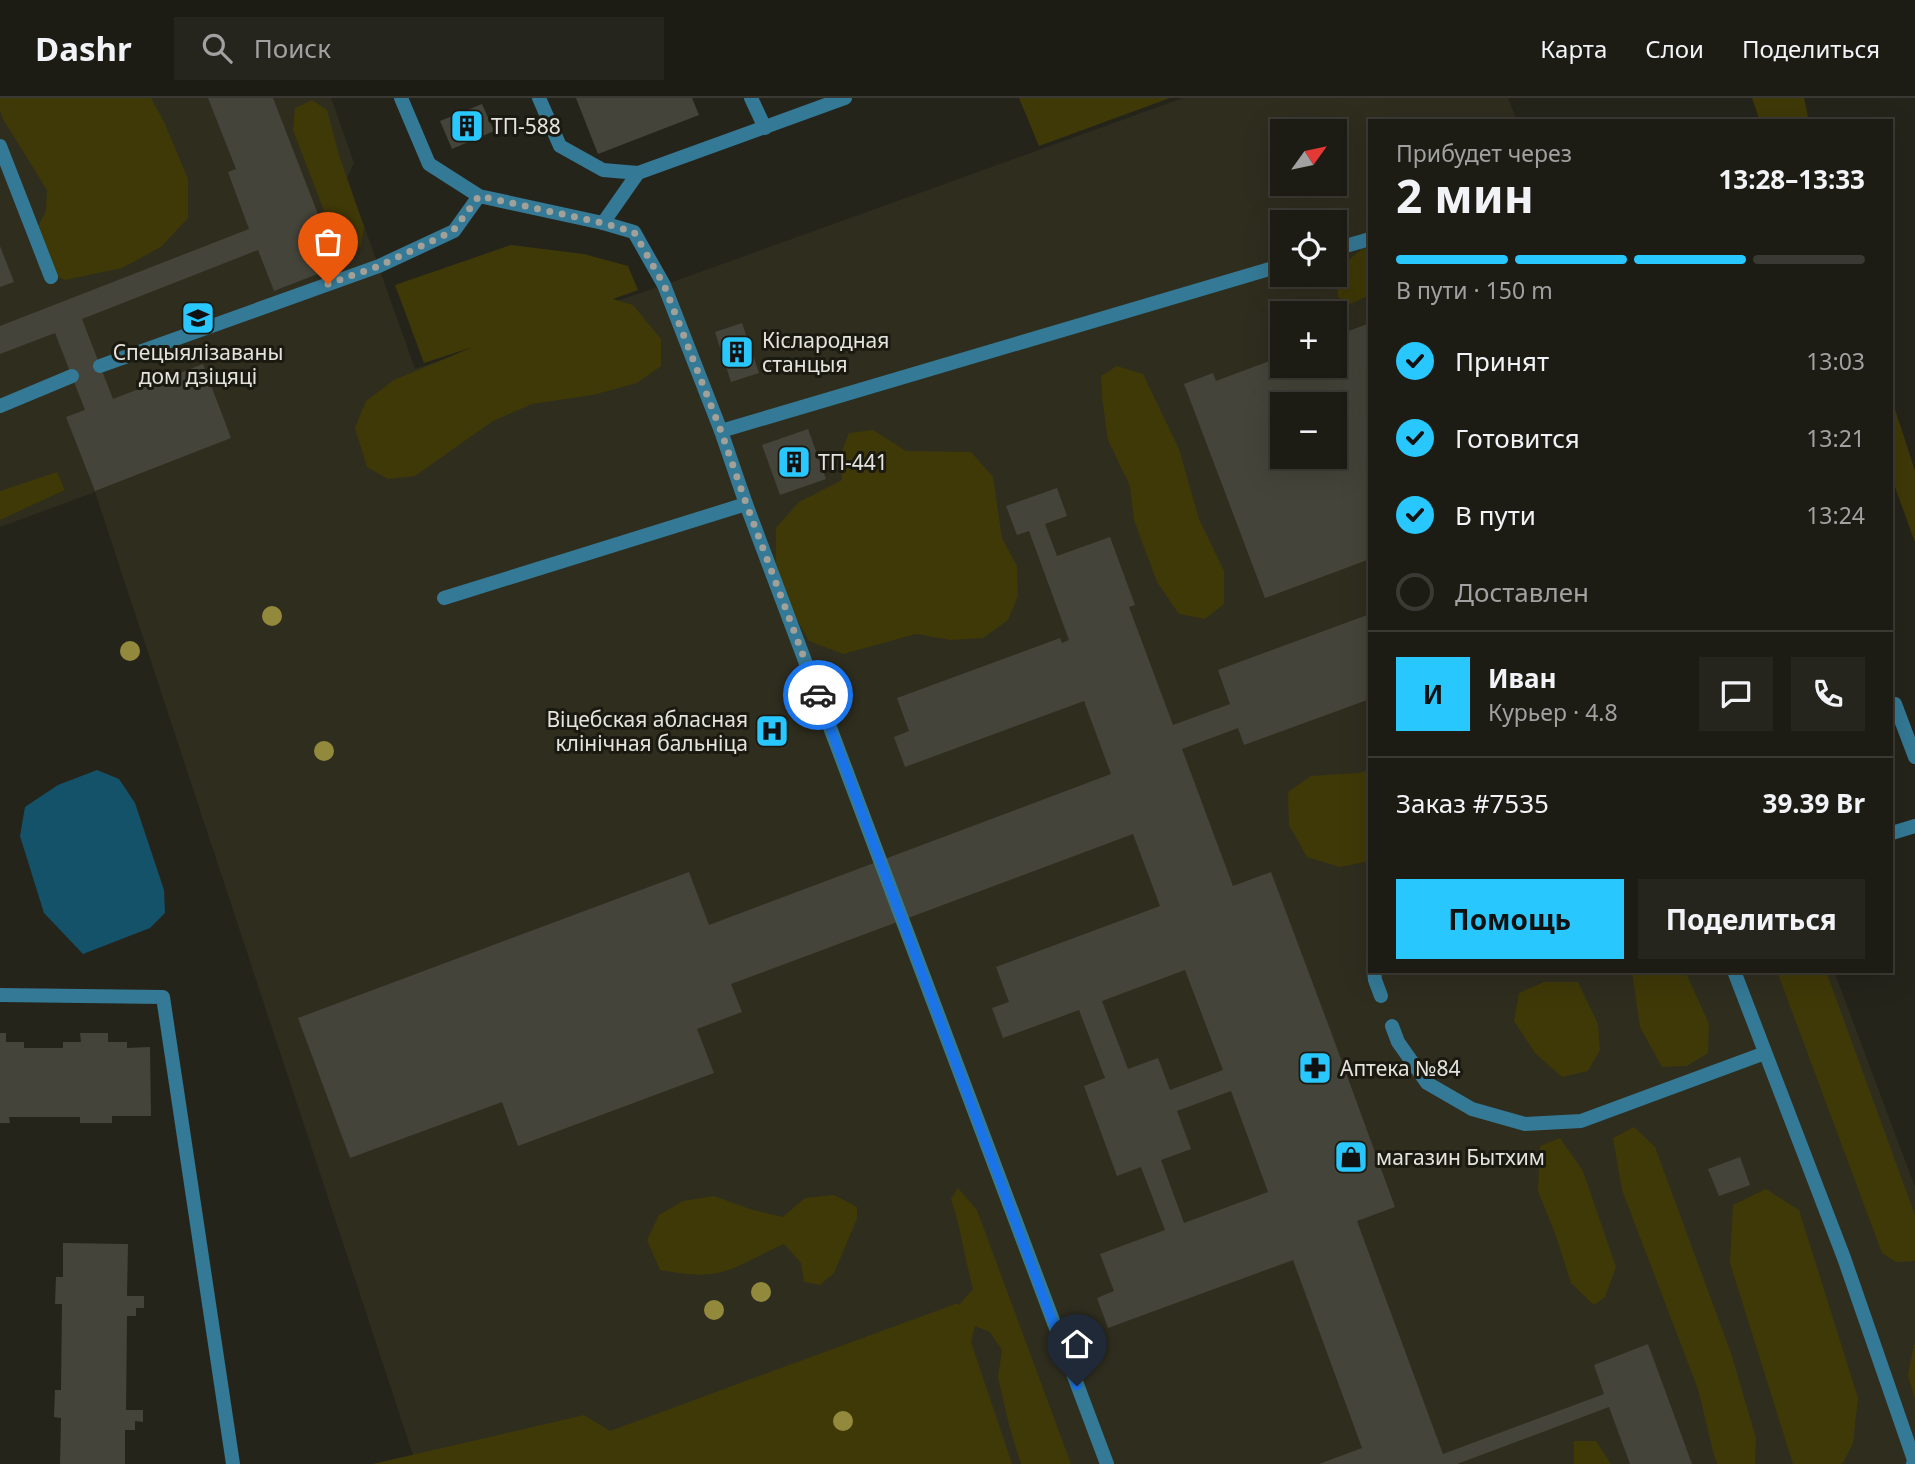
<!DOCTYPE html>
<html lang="ru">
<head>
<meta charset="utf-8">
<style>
	:root { --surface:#1c1b14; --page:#25241d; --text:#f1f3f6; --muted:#a0a1a0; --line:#3a3934; --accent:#28c8ff }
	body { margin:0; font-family:"Noto Sans",sans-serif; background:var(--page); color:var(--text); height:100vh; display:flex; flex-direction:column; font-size:26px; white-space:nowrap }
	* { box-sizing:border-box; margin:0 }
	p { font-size:23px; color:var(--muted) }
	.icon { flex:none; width:38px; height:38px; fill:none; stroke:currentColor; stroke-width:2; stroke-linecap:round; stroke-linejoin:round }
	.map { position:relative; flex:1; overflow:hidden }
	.panel { position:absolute; left:1368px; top:21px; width:525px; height:854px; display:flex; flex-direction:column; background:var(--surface); border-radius:0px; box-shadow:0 7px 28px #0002,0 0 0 2px var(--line) }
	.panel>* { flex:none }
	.needle { width:46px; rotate:57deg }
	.fabs { position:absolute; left:1270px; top:21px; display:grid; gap:14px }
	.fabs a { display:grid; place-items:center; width:77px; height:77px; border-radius:0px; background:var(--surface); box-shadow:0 7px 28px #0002,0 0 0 2px var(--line); font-size:35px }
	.pin { position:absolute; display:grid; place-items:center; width:60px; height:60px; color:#fff; margin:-72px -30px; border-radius:50% 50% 50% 0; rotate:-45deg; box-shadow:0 0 7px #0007 }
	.pin .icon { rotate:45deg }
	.courier { position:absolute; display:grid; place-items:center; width:70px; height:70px; margin:-35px; border:5px solid #1a73e8; border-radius:50%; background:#fff; color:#222; box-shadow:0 2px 9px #0007 }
	.summary em { font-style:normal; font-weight:700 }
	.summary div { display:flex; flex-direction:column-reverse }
	.summary { display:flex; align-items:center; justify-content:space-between; height:119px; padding:0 28px }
	h1 { font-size:46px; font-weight:700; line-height:52px }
	.bar { display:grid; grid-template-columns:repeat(4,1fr); gap:10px 7px; align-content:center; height:84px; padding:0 28px }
	.bar i { height:9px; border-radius:5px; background:var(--line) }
	.bar .on { background:var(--accent) }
	.bar p { grid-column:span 4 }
	.line { display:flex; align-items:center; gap:18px; padding:0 28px; border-top:2px solid var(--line) }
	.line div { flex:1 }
	.round { display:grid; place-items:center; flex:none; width:74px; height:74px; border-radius:0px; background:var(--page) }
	ol { padding:0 28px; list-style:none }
	li { display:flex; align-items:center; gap:21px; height:77px }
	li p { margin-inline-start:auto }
	li .icon { padding:7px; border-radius:50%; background:var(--accent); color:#111; stroke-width:4 }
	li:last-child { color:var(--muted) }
	li i { width:38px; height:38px; border:4px solid var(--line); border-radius:50% }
	.cta { display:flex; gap:14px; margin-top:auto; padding:14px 28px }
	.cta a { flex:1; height:80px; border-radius:0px; background:var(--accent); color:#111; font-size:28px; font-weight:700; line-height:80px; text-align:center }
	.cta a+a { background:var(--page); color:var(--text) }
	header { display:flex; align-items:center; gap:42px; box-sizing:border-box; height:98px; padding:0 35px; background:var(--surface); border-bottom:2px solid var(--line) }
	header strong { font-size:33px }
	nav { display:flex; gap:38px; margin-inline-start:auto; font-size:24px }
	.search { width:490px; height:63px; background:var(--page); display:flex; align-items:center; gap:18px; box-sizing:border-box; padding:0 24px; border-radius:0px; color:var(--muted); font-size:26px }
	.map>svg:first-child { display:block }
	.built { fill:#2f2d1e; fill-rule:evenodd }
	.green { fill:#3f3908 }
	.water { fill:#135269 }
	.building { fill:#45443a; fill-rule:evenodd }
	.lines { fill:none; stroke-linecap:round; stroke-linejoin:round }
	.lane { stroke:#347995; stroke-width:14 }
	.tree { fill:#93893d }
	.done { stroke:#a1a099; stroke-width:7; stroke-dasharray:0 12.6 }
	.route { stroke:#1a73e8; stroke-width:9 }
	.labels { text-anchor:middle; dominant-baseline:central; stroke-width:6; stroke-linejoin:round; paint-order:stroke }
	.poi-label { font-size:21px; fill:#e4e3dd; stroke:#1b1a11; text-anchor:start }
</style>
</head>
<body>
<header>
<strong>Dashr</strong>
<div class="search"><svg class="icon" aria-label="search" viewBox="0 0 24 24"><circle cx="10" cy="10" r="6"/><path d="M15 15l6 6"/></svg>Поиск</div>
<nav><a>Карта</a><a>Слои</a><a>Поделиться</a></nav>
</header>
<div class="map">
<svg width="1915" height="1366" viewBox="0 0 1915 1366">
	<rect width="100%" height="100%" fill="#25241b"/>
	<path class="built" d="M0 0H331L354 65 347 80 415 271 664 187 1183 0H1508L1517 23H1370V873H1834L1915 1089V1366H416L95 394 0 429ZM1283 33H1335V86H1283ZM1283 124H1335V177H1283ZM1283 215H1335V268H1283ZM1283 306H1335V359H1283Z"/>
	<g class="green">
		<path d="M0 0H151L165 26 188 81V120L161 149 122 170 65 182 39 170 32 141 46 113 47 92 3 21 0 12Z"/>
		<path d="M1019 0H1170L1039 48Z"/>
		<path d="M1752 0H1804L1809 23H1760Z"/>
		<path d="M312 2 327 12 339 57 364 129 361 148 347 154 338 149 293 32 295 10Z"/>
		<path d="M511 147 584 156 628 168 638 192 613 201 633 207 661 241V268L637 285 593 297 532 306 493 323 415 378 388 381 367 369 355 330 366 303 394 282 473 249 424 265 395 187Z"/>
		<path d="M1370 149V197L1350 206 1338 199V171L1362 151Z"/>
		<path d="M1117 268 1143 276 1179 351 1199 421 1224 473V506L1205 521 1179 516 1157 484 1134 422 1130 388 1108 342 1102 299 1101 278Z"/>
		<path d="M1892 302 1915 373V444L1892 381Z"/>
		<path d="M873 332 906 353 971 354 993 379 1002 440 1017 468 1018 498 1008 522 983 540 951 542 916 536 843 556 809 543 788 506 776 465V430L799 404 842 382 841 355 849 335Z"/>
		<path d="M57 374 65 392 0 422V393Z"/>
		<path d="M1370 672V763L1340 769 1307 759 1289 727 1288 694 1311 678 1358 675Z"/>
		<path d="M1632 873H1685L1709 926 1708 955 1687 968 1662 969 1640 929Z"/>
		<path d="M1777 873H1826L1915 1117V1163L1896 1164 1882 1155Z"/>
		<path d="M1544 884H1578L1598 926 1600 952 1588 973 1562 979 1535 955 1514 923 1519 895Z"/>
		<path d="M1634 1029 1655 1049 1731 1255 1756 1340 1755 1366H1718L1715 1361 1698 1291 1622 1092 1613 1040Z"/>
		<path d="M1560 1040 1583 1073 1616 1169 1605 1199 1594 1207 1571 1185 1555 1135 1538 1093 1540 1048Z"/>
		<path d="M958 1090 977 1112 1071 1366H1021L1009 1327 998 1279 1002 1252 990 1234 975 1228 971 1244 1012 1366H373L584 1317 610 1333 958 1205 959 1207 973 1191C965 1161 961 1131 951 1101Z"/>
		<path d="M1766 1091 1799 1112 1858 1300 1853 1345 1843 1365 1839 1366H1793L1730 1165 1733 1107Z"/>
		<path d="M834 1097 857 1109V1121L834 1175 820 1187 804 1184 801 1165 784 1146C762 1155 741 1170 717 1175 698 1179 678 1175 660 1172L647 1142 659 1117 683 1103 714 1098 750 1111 783 1119 805 1100Z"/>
		<path d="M1914 1247H1915V1301L1908 1277Z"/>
		<path d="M1574 1343H1596L1611 1366H1574Z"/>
	</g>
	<path class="water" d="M97 672 119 681 135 705 164 792 165 815 150 830 83 856 44 815 20 738 25 709 58 687Z"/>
	<g class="building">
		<path d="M208 0H273L338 168 274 193 258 152 82 221 113 301 203 266 231 340 95 393 66 319 85 312 55 235 0 256V228L249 131 228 74 236 71Z"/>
		<path d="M576 0H692L699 17 598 56Z"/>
		<path d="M482 6 494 33 452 51 440 23Z"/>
		<path d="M0 148 14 184 0 189Z"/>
		<path d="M742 225 759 275 731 284 715 234Z"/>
		<path d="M1370 225V461L1265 500 1184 286 1213 275 1216 283 1283 258V268H1335V238ZM1283 306H1335V359H1283Z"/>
		<path d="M808 331 826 381 780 397 762 347Z"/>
		<path d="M1057 390 1067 418 1045 426 1057 458 1110 439 1135 507 1129 509 1173 627 1230 606 1218 572 1370 516V601L1244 647 1238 630 1182 651 1233 788 1271 774 1331 934 1395 1109 1357 1123 1443 1356 1604 1296 1594 1267 1648 1246 1692 1366H1630L1609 1309 1457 1366H1319L1362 1350 1293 1162 1108 1230 1097 1200 1114 1193 1100 1156 1165 1132 1141 1069 1117 1078 1084 988 1105 980 1079 912 1003 940 992 910 1009 904 996 869 1160 808 1133 736 731 886 742 914 697 931 714 975 518 1048 502 1004 350 1060 298 920 689 774 709 827 1111 676 1084 603 905 669 894 639 909 633 897 600 1060 540 1062 545 1069 542 1029 433 1017 437 1006 408ZM1185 872 1223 972 1170 992 1158 960 1128 971 1102 903ZM1231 993 1268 1094 1184 1125 1161 1062 1191 1051 1177 1013Z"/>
		<path d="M0 935H6V944H24V950H63V944H81L80 935H108V944H127V950L150 949 151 1018H112V1025H80V1019H9L10 1025H0Z"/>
		<path d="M1740 1059 1750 1087 1719 1098 1708 1071Z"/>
		<path d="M63 1145 128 1146 127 1198H144V1210H136V1218H127L126 1312H143V1324L135 1323V1332H125V1366H60L61 1320 54 1319 55 1292H61L62 1206H55L56 1179H63Z"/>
	</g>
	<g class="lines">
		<g class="lane">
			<path d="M401 0 429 66 479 98 603 125 634 134 664 187 721 333 746 406 1107 1366"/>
			<path d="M539 0 560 48 603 72 638 75"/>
			<path d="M751 0 765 30"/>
			<path d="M0 48 51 179"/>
			<path d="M603 125 638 75 845 0"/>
			<path d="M1335 151 1370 141"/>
			<path d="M100 268 379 168 454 133 479 98"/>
			<path d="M0 308 72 278"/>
			<path d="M721 333 1283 167"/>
			<path d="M444 500 746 406"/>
			<path d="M1895 606 1915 659"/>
			<path d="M1892 735 1915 728"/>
			<path d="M1374 873 1375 882 1381 898"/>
			<path d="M1734 873 1844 1160 1914 1362 1913 1366"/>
			<path d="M0 897 163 899 233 1366"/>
			<path d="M1392 928 1398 944 1427 985 1472 1011 1525 1026 1581 1023 1765 955"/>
		</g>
	</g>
	<g class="tree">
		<circle cx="272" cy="518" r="10"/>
		<circle cx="130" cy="553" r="10"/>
		<circle cx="324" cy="653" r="10"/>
		<circle cx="761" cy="1194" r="10"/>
		<circle cx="714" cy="1212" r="10"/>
		<circle cx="843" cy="1323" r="10"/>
	</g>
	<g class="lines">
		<path class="done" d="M328 186 379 168 453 133 479 98 603 125 634 134 664 187 721 333 746 405 818 597"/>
		<path class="route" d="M818 597 1077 1288"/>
	</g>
	<defs>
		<symbol id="building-square" viewBox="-11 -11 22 22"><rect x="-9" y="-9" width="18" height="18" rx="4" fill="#28c8ff" stroke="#1b1a11"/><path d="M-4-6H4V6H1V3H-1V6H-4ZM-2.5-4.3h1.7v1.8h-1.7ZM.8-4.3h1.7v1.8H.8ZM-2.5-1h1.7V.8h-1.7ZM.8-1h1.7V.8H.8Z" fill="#111"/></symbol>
		<symbol id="school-square" viewBox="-11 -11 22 22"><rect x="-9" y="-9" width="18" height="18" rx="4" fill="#28c8ff" stroke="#1b1a11"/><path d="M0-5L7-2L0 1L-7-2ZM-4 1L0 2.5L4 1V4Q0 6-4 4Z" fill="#111"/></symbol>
		<symbol id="hospital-square" viewBox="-11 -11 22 22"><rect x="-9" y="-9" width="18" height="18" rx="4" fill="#28c8ff" stroke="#1b1a11"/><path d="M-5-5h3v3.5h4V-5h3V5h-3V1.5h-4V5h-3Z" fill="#111"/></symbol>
		<symbol id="pharmacy-square" viewBox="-11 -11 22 22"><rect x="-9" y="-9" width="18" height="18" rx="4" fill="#28c8ff" stroke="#1b1a11"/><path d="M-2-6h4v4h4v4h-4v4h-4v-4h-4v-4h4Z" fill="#111"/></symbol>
		<symbol id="shop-square" viewBox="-11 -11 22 22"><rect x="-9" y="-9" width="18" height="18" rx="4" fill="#28c8ff" stroke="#1b1a11"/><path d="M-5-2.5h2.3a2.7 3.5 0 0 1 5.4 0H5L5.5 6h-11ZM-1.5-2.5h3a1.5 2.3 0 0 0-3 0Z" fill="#111"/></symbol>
	</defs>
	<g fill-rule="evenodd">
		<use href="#building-square" x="448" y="9" width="38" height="38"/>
		<use href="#school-square" x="179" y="201" width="38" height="38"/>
		<use href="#building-square" x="718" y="235" width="38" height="38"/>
		<use href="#building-square" x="775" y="345" width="38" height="38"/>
		<use href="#hospital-square" x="753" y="614" width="38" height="38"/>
		<use href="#pharmacy-square" x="1296" y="951" width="38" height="38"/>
		<use href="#shop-square" x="1332" y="1040" width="38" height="38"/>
	</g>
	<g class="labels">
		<g class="poi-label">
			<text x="491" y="28">ТП-588</text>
			<text x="762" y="242">Кіслародная<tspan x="762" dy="24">станцыя</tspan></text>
			<text x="198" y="254" text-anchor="middle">Спецыялізаваны<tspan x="198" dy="24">дом дзіцяці</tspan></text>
			<text x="818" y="364">ТП-441</text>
			<text x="748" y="621" text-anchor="end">Віцебская абласная<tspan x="748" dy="24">клінічная бальніца</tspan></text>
			<text x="1340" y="970">Аптека №84</text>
			<text x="1376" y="1059">магазин Бытхим</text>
		</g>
	</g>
</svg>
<div class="fabs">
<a><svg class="needle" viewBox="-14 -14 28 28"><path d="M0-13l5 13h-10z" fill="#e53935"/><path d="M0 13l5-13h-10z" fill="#a0a1a0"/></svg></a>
<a><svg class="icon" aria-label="locate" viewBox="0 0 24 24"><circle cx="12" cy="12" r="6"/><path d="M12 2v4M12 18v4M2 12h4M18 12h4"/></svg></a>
<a>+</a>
<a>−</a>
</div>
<div class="pin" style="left:328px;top:186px;background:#ea580c"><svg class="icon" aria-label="bag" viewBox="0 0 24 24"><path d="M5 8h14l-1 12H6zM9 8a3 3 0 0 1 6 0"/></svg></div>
<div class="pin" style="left:1077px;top:1288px;background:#1f2937"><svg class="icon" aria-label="home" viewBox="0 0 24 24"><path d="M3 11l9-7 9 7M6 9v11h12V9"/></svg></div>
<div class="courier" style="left:818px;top:597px"><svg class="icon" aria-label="car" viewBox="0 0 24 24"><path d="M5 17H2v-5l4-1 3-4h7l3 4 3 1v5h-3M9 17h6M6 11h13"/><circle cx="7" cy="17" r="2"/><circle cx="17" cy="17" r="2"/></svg></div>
<section class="panel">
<div class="summary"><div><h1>2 мин</h1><p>Прибудет через</p></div><em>13:28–13:33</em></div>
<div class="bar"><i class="on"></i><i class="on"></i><i class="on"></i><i></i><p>В пути · 150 m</p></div>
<ol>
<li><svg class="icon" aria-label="check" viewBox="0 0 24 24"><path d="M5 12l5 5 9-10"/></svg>Принят<p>13:03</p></li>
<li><svg class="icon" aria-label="check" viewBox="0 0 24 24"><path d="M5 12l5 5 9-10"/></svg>Готовится<p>13:21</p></li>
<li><svg class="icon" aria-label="check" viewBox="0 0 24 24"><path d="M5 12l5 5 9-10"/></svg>В пути<p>13:24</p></li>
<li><i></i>Доставлен</li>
</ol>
<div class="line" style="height:126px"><b class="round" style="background:var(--accent);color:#111">И</b><div><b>Иван</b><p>Курьер · 4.8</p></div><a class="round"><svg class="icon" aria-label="chat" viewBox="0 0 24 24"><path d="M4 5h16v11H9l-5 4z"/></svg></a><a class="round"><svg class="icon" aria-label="phone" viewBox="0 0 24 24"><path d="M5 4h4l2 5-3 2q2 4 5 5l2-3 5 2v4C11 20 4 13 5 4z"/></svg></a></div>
<div class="line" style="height:91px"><div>Заказ #7535</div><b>39.39 Br</b></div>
<div class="cta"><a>Помощь</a><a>Поделиться</a></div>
</section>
</div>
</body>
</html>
